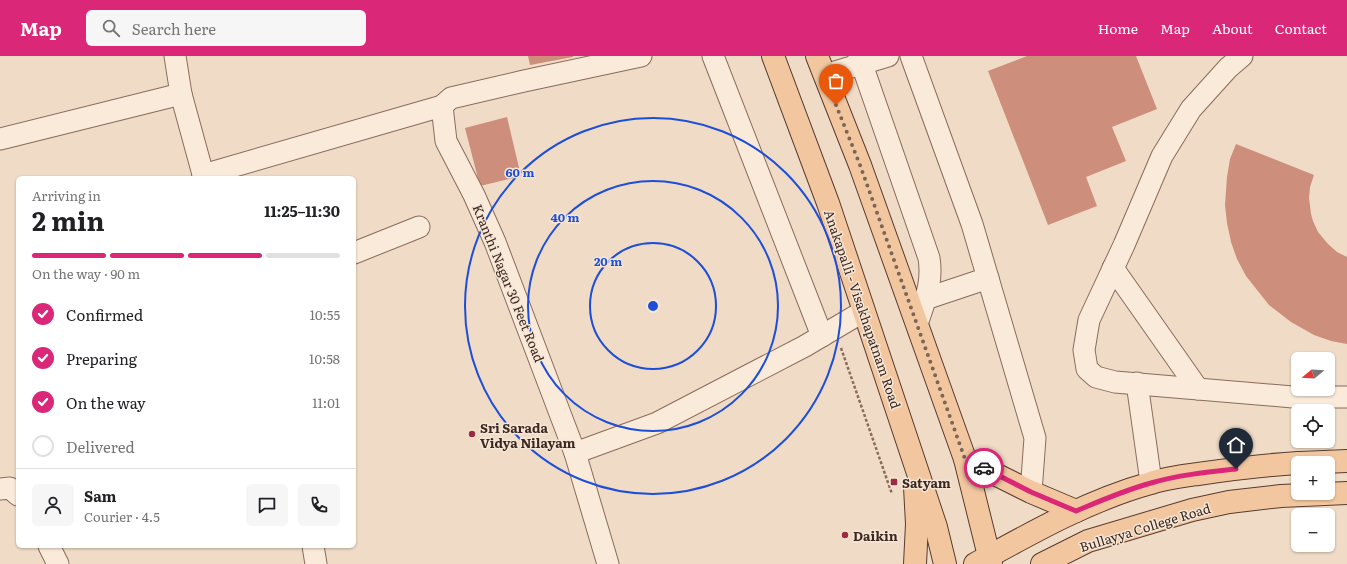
<!DOCTYPE html>
<html lang="en">
<head>
<meta charset="utf-8">
<style>
	:root { --surface:#fff; --page:#f6f6f6; --text:#202124; --muted:#757577; --line:#e0e0e0; --accent:#db2777 }
	body { margin:0; font-family:Literata,serif; background:var(--page); color:var(--text); height:100vh; display:flex; flex-direction:column; font-size:15px; white-space:nowrap }
	* { box-sizing:border-box; margin:0 }
	p { font-size:13px; color:var(--muted) }
	.icon { flex:none; width:22px; height:22px; fill:none; stroke:currentColor; stroke-width:2; stroke-linecap:round; stroke-linejoin:round }
	.map { position:relative; flex:1; overflow:hidden }
	.sheet { position:absolute; left:16px; top:120px; width:340px; height:372px; display:flex; flex-direction:column; background:var(--surface); border-radius:6px; box-shadow:0 1px 3px #0004 }
	.sheet>* { flex:none }
	.needle { width:26px; rotate:252deg }
	.controls { position:absolute; left:1291px; top:296px; display:grid; gap:8px }
	.controls a { display:grid; place-items:center; width:44px; height:44px; border-radius:6px; background:var(--surface); box-shadow:0 1px 3px #0004; font-size:20px }
	.pin { position:absolute; display:grid; place-items:center; width:34px; height:34px; color:#fff; margin:-41px -17px; border-radius:50% 50% 50% 0; rotate:-45deg; box-shadow:0 0 4px #0007 }
	.pin .icon { rotate:45deg }
	.courier { position:absolute; display:grid; place-items:center; width:40px; height:40px; margin:-20px; border:3px solid #db2777; border-radius:50%; background:#fff; color:#222; box-shadow:0 1px 5px #0007 }
	.overview em { font-style:normal; font-weight:700 }
	.overview div { display:flex; flex-direction:column-reverse }
	.overview { display:flex; align-items:center; justify-content:space-between; height:68px; padding:0 16px }
	h1 { font-size:26px; font-weight:700; line-height:30px }
	.bar { display:grid; grid-template-columns:repeat(4,1fr); gap:6px 4px; align-content:center; height:48px; padding:0 16px }
	.bar i { height:5px; border-radius:3px; background:var(--line) }
	.bar .selected { background:var(--accent) }
	.bar p { grid-column:span 4 }
	.line { display:flex; align-items:center; gap:10px; padding:0 16px; border-top:1px solid var(--line) }
	.line div { flex:1 }
	.round { display:grid; place-items:center; flex:none; width:42px; height:42px; border-radius:6px; background:var(--page) }
	ol { padding:0 16px; list-style:none }
	li { display:flex; align-items:center; gap:12px; height:44px }
	li p { margin-inline-start:auto }
	li .icon { padding:4px; border-radius:50%; background:var(--accent); color:#fff; stroke-width:4 }
	li:last-child { color:var(--muted) }
	li i { width:22px; height:22px; border:2px solid var(--line); border-radius:50% }
	header { display:flex; align-items:center; gap:24px; box-sizing:border-box; height:56px; padding:0 20px; background:var(--accent); color:#fff }
	header strong { font-size:19px }
	nav { display:flex; gap:22px; margin-inline-start:auto; font-size:14px }
	.search { width:280px; height:36px; background:var(--page); display:flex; align-items:center; gap:10px; box-sizing:border-box; padding:0 14px; border-radius:6px; color:var(--muted); font-size:15px }
	.map>svg:first-child { display:block }
	.building { fill:#cd8e7c }
	.lines { fill:none; stroke-linecap:round; stroke-linejoin:round }
	.minor-casing { stroke:#8b6b5b; stroke-width:23 }
	.major-casing { stroke:#593b30; stroke-width:24 }
	.path { stroke:#8b6b5b; stroke-width:2.5; stroke-dasharray:3 2; stroke-linecap:butt }
	.minor { stroke:#f9eada; stroke-width:21 }
	.major { stroke:#f2c79f; stroke-width:22 }
	.done { stroke:#7a6659; stroke-width:4; stroke-dasharray:0 7.2 }
	.route { stroke:#db2777; stroke-width:5 }
	.ring { fill:none; stroke:#1d4ed8; stroke-width:2 }
	.poi-dot { fill:#9a2b42; stroke:#f6e6d6; stroke-width:1.5 }
	.labels { text-anchor:middle; dominant-baseline:central; stroke-width:3; stroke-linejoin:round; paint-order:stroke }
	.street-label { font-size:13px; fill:#3b271f; stroke:#f6e6d6 }
	.poi-label { font-size:13px; font-weight:bold; fill:#3b271f; stroke:#f6e6d6; text-anchor:start }
	.centre { fill:#1d4ed8; stroke:#f6e6d6; stroke-width:2 }
	.ring-label { font-size:12px; text-anchor:middle; font-weight:bold; fill:#1d4ed8; stroke:#f6e6d6; stroke-width:3; stroke-linejoin:round; paint-order:stroke }
</style>
</head>
<body>
<header>
<strong>Map</strong>
<div class="search"><svg class="icon" aria-label="search" viewBox="0 0 24 24"><circle cx="10" cy="10" r="6"/><path d="M15 15l6 6"/></svg>Search here</div>
<nav><a>Home</a><a>Map</a><a>About</a><a>Contact</a></nav>
</header>
<div class="map">
<svg width="1347" height="508" viewBox="0 0 1347 508">
	<rect width="100%" height="100%" fill="#efdbc6"/>
	<g class="building">
		<path d="M528 0H573V1L530 9Z"/>
		<path d="M1027 0H1136L1157 53 1112 71 1126 105 1086 121 1097 150 1048 169 988 15Z"/>
		<path d="M507 61 521 120 480 130 465 72Z"/>
		<path d="M1236 88 1314 119 1310 131 1309 142 1311 158 1313 165 1318 176 1328 188 1337 196 1347 201V288L1331 285 1314 279 1291 266 1269 249 1246 220 1237 203 1231 186 1227 167 1225 149 1227 121 1230 103Z"/>
	</g>
	<g class="lines">
		<defs>
			<g id="minor">
				<path d="M175 0 181 38 204 122"/>
				<path d="M713 0 822 280"/>
				<path d="M859 0 929 202C933 227 925 244 917 268"/>
				<path d="M911 0 972 168 1035 382 1031 436"/>
				<path d="M1242 0 1228 12 1191 53 1162 100 1124 189 1089 264 1084 294 1087 313 1096 321 1115 326 1293 341H1347"/>
				<path d="M825 19 888 0"/>
				<path d="M0 83 181 38"/>
				<path d="M203 119 442 50"/>
				<path d="M354 197 419 171"/>
				<path d="M1113 212 1198 333"/>
				<path d="M925 243 988 222"/>
				<path d="M1137 327 1151 426"/>
				<path d="M575 397 495 186 474 139 446 85 442 50 451 42 524 25 641 0"/>
				<path d="M0 433 10 432 18 439"/>
				<path d="M49 490 58 508"/>
				<path d="M313 490 316 508"/>
				<path d="M608 508 575 397 657 367 805 290 864 255"/>
			</g>
			<g id="major">
				<path d="M773 0 828 147 936 471 945 508"/>
				<path d="M817 0 860 109 965 403 991 508"/>
				<path d="M965 403 1031 436 1076 455"/>
				<path d="M1300 407 1347 405"/>
				<path d="M915 508 917 468 915 431"/>
				<path d="M975 508C1031 477 1089 444 1151 427 1166 422 1183 420 1198 418 1232 413 1265 409 1298 407"/>
				<path d="M1042 508 1088 485 1192 454 1229 446 1281 440 1347 437"/>
			</g>
		</defs>
		<use href="#minor" class="minor-casing"/>
		<use href="#major" class="major-casing"/>
		<path class="path" d="M841 292 892 438"/>
		<use href="#minor" class="minor"/>
		<use href="#major" class="major"/>
	</g>
	<g class="lines">
		<path class="done" d="M836 49 860 109 965 403 984 412"/>
		<path class="route" d="M984 412 1031 436 1076 455C1100 445 1125 434 1151 427 1178 419 1208 416 1236 413"/>
	</g>
	<g class="ring">
		<circle cx="653" cy="250" r="63"/>
		<circle cx="653" cy="250" r="125"/>
		<circle cx="653" cy="250" r="188"/>
	</g>
	<g class="poi-dot">
		<circle cx="472" cy="378" r="4"/>
		<rect x="890" y="422" width="8" height="8" rx="2"/>
		<circle cx="845" cy="479" r="4"/>
	</g>
	<g class="labels">
		<g class="street-label">
			<text transform="translate(509 227) rotate(68)">Kranthi Nagar 30 Feet Road</text>
			<text transform="translate(863 253) rotate(71)">Anakapalli - Visakhapatnam Road</text>
			<text transform="translate(1145 471) rotate(-17)">Bullayya College Road</text>
		</g>
		<g class="poi-label">
			<text x="480" y="371">Sri Sarada<tspan x="480" dy="15">Vidya Nilayam</tspan></text>
			<text x="902" y="426">Satyam</text>
			<text x="853" y="479">Daikin</text>
		</g>
	</g>
	<circle cx="653" cy="250" r="6" class="centre"/>
	<g class="ring-label">
		<text x="520" y="121">60 m</text>
		<text x="565" y="166">40 m</text>
		<text x="608" y="210">20 m</text>
	</g>
</svg>
<div class="controls">
<a><svg class="needle" viewBox="-14 -14 28 28"><path d="M0-13l5 13h-10z" fill="#e53935"/><path d="M0 13l5-13h-10z" fill="#757577"/></svg></a>
<a><svg class="icon" aria-label="locate" viewBox="0 0 24 24"><circle cx="12" cy="12" r="6"/><path d="M12 2v4M12 18v4M2 12h4M18 12h4"/></svg></a>
<a>+</a>
<a>−</a>
</div>
<div class="pin" style="left:836px;top:49px;background:#ea580c"><svg class="icon" aria-label="bag" viewBox="0 0 24 24"><path d="M5 8h14l-1 12H6zM9 8a3 3 0 0 1 6 0"/></svg></div>
<div class="pin" style="left:1236px;top:413px;background:#1f2937"><svg class="icon" aria-label="home" viewBox="0 0 24 24"><path d="M3 11l9-7 9 7M6 9v11h12V9"/></svg></div>
<div class="courier" style="left:984px;top:412px"><svg class="icon" aria-label="car" viewBox="0 0 24 24"><path d="M5 17H2v-5l4-1 3-4h7l3 4 3 1v5h-3M9 17h6M6 11h13"/><circle cx="7" cy="17" r="2"/><circle cx="17" cy="17" r="2"/></svg></div>
<section class="sheet">
<div class="overview"><div><h1>2 min</h1><p>Arriving in</p></div><em>11:25–11:30</em></div>
<div class="bar"><i class="selected"></i><i class="selected"></i><i class="selected"></i><i></i><p>On the way · 90 m</p></div>
<ol>
<li><svg class="icon" aria-label="check" viewBox="0 0 24 24"><path d="M5 12l5 5 9-10"/></svg>Confirmed<p>10:55</p></li>
<li><svg class="icon" aria-label="check" viewBox="0 0 24 24"><path d="M5 12l5 5 9-10"/></svg>Preparing<p>10:58</p></li>
<li><svg class="icon" aria-label="check" viewBox="0 0 24 24"><path d="M5 12l5 5 9-10"/></svg>On the way<p>11:01</p></li>
<li><i></i>Delivered</li>
</ol>
<div class="line" style="height:72px"><a class="round"><svg class="icon" aria-label="person" viewBox="0 0 24 24"><circle cx="12" cy="8" r="4"/><path d="M4 21q1-7 8-7t8 7"/></svg></a><div><b>Sam</b><p>Courier · 4.5</p></div><a class="round"><svg class="icon" aria-label="chat" viewBox="0 0 24 24"><path d="M4 5h16v11H9l-5 4z"/></svg></a><a class="round"><svg class="icon" aria-label="phone" viewBox="0 0 24 24"><path d="M5 4h4l2 5-3 2q2 4 5 5l2-3 5 2v4C11 20 4 13 5 4z"/></svg></a></div>
</section>
</div>
</body>
</html>
